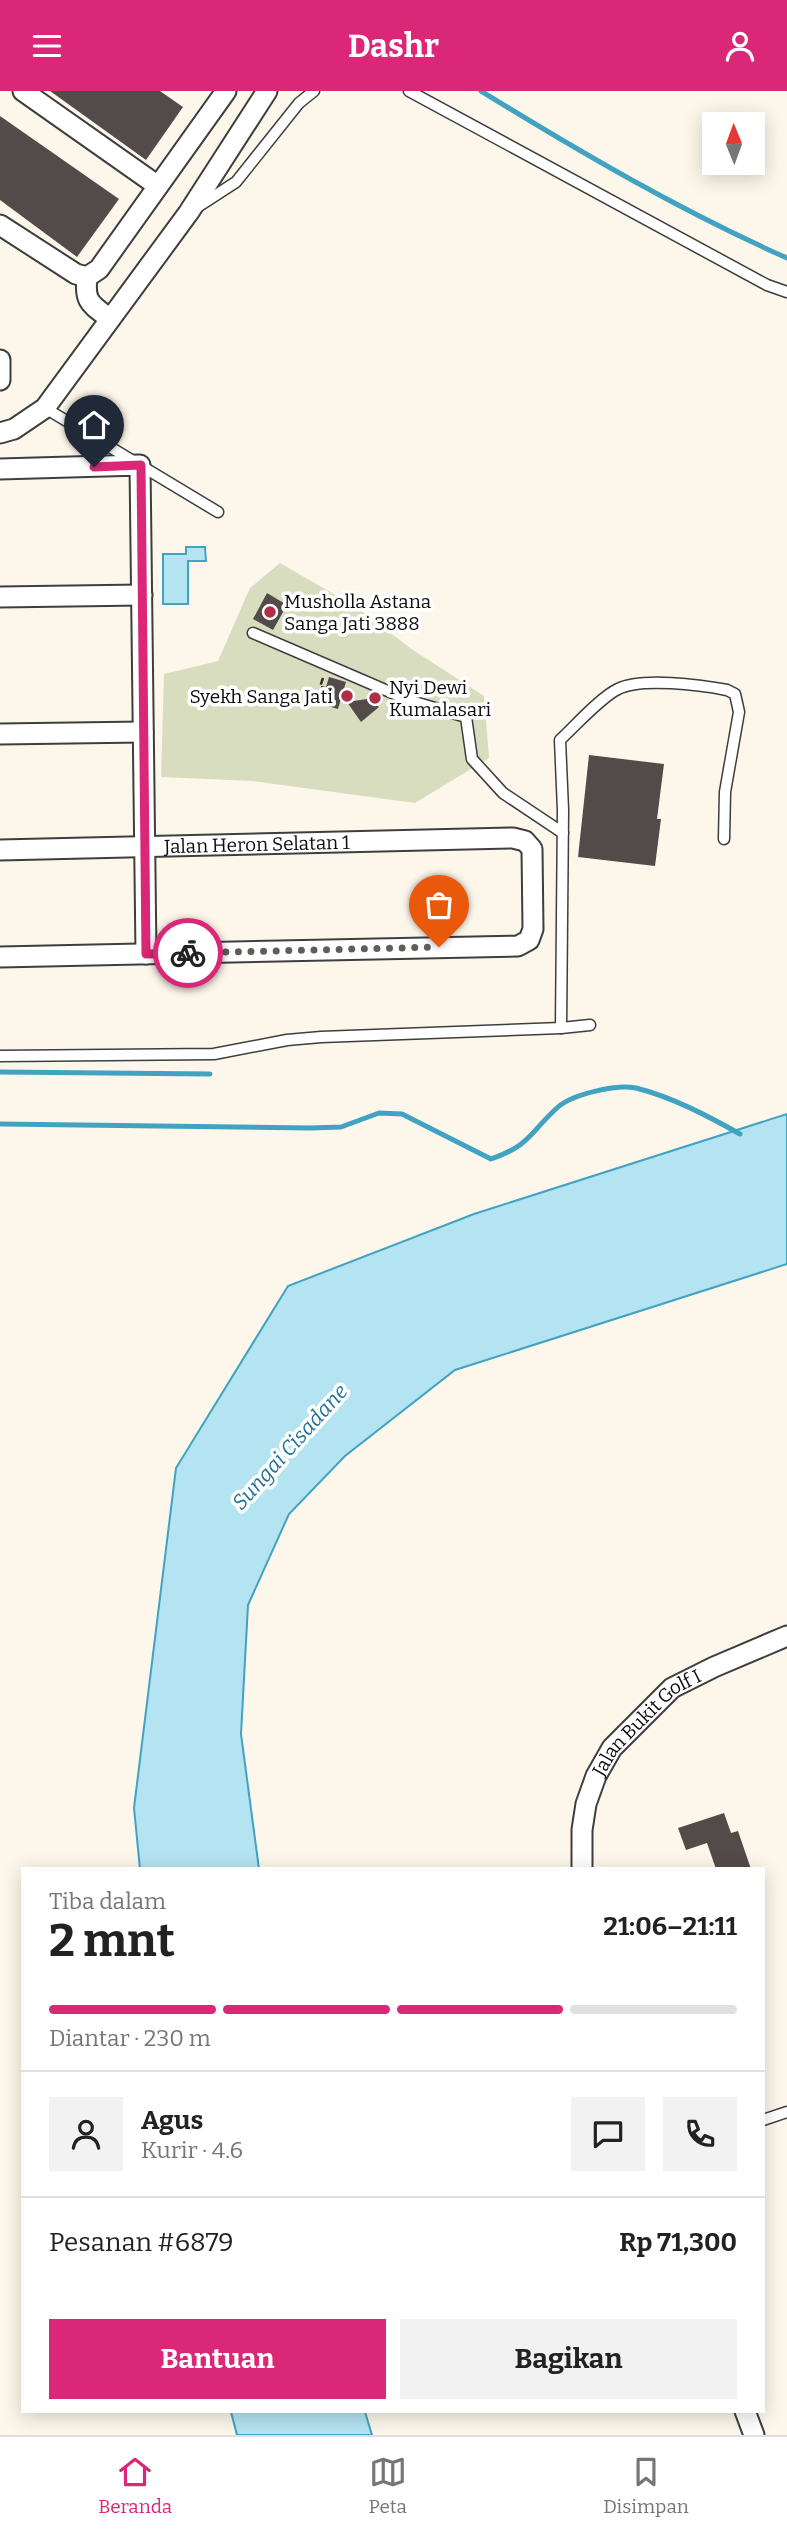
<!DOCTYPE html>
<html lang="id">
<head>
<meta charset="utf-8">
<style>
	:root { --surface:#fff; --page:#f2f2f2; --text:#222; --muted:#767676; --line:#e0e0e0; --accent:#db2777 }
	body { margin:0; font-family:Bitter,serif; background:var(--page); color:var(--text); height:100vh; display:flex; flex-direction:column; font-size:26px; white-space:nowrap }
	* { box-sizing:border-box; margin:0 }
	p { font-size:23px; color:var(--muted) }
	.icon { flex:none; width:38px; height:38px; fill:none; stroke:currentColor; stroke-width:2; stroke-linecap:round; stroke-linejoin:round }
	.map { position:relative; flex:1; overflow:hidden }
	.details { position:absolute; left:21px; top:1776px; width:744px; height:546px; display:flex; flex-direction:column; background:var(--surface); border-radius:0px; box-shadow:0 4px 18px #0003 }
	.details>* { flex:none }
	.needle { width:46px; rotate:359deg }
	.fabs { position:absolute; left:702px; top:21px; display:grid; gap:14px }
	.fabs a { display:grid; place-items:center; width:63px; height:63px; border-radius:0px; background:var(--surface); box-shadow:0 4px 18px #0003; font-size:35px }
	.pin { position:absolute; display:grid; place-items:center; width:60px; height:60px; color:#fff; margin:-72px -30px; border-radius:50% 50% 50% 0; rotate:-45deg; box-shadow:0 0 7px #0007 }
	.pin .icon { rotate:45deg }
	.courier { position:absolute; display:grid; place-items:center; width:70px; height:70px; margin:-35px; border:5px solid #db2777; border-radius:50%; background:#fff; color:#222; box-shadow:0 2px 9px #0007 }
	.overview em { font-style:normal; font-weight:700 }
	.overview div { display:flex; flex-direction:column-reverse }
	.overview { display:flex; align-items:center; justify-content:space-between; height:119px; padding:0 28px }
	h1 { font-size:46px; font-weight:700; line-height:52px }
	.bar { display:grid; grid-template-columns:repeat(4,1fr); gap:10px 7px; align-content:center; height:84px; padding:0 28px }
	.bar i { height:9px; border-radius:5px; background:var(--line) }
	.bar .active { background:var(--accent) }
	.bar p { grid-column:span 4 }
	.line { display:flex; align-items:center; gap:18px; padding:0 28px; border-top:2px solid var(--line) }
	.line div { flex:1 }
	.round { display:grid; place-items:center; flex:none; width:74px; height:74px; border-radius:0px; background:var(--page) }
	.primary-button { display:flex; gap:14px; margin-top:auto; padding:14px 28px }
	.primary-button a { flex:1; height:80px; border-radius:0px; background:var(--accent); color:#fff; font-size:28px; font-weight:700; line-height:80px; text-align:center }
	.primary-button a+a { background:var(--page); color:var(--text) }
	header { display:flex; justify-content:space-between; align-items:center; height:91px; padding:0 28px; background:var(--accent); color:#fff; font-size:32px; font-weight:700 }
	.tabs { display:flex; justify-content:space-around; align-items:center; height:98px; border-top:2px solid var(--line); background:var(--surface); font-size:19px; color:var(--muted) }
	.tabs a { display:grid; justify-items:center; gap:4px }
	.tabs .active { color:var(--accent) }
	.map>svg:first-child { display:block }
	.cemetery { fill:#d8ddbf }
	.water { fill:#b4e3f1; stroke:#41a2c2; stroke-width:2 }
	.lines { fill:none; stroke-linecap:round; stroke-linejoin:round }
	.stream { stroke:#41a2c2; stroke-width:5 }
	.building { fill:#534b49 }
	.lane-casing { stroke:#3e3e3e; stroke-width:13 }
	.street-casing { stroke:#3e3e3e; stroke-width:23 }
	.path { stroke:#2d2d2d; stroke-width:2.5; stroke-dasharray:7 3.5; stroke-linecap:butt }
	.lane { stroke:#fff; stroke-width:10 }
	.street { stroke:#fff; stroke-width:19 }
	.done { stroke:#605e59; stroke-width:7; stroke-dasharray:0 12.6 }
	.route { stroke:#db2777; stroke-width:9 }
	.poi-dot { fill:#af2f49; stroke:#fff; stroke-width:2.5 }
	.labels { text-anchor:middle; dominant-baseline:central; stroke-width:7; stroke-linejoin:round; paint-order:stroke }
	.poi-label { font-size:19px; fill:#0b0b0b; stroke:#fff; text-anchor:start }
	.street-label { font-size:19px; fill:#0b0b0b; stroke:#fff }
	.water-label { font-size:21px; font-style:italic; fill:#1f7292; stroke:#fff }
</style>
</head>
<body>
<header><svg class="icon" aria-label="menu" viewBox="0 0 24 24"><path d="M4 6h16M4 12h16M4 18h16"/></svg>Dashr<svg class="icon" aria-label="person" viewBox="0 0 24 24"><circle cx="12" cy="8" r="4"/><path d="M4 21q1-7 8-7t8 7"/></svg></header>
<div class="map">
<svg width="787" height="2344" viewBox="0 0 787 2344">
	<rect width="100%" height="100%" fill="#fdf7eb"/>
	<path class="cemetery" d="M280 472 356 516 413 559 484 605 489 667 415 712 253 690 161 686 164 583 218 570 250 497Z"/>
	<g class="water">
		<path d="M186 456H205L206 470H188V513H163V463H186Z"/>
		<path d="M787 1023V1173L455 1279 345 1365 289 1423 248 1514 241 1643 259 1778H140L134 1717 176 1377 288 1195 474 1123Z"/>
		<path d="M231 2321H365L372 2344H237Z"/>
	</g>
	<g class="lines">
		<g class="stream">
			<path d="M481 0C580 61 681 120 787 167"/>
			<path d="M0 981 210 983"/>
			<path d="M0 1033 310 1037 341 1036 379 1022 402 1023 491 1068C531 1054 530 1041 558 1016 573 1003 617 993 636 997 672 1006 708 1025 740 1043"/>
		</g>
	</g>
	<g class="building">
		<path d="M50 0H160L183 16 146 69Z"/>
		<path d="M0 25 119 108 77 166 0 109Z"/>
		<path d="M267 502 287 514 273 539 253 528Z"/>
		<path d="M329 586 346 591 338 618 321 613Z"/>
		<path d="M367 608 379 616 361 631 347 611Z"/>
		<path d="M589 664 664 673 657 728H661L655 775 578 766Z"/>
		<path d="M724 1722 731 1742 738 1740 751 1778H716L707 1752 686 1759 678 1737Z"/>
	</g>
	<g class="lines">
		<defs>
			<g id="lane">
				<path d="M409 0 767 194 787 201"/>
				<path d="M199 115 236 91 299 12 314 0"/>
				<path d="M45 317 218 421"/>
				<path d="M253 542 411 610 466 626 472 668 503 702 563 742"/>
				<path d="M561 937 563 719 560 649C575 635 601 606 618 598 641 586 701 594 727 599L735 603 739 621 725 701 724 748"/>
				<path d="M0 965 214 963 287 949 321 946 561 937 590 934"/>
				<path d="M763 2029 787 2021"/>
			</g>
			<g id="street">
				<path d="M23 0 158 95"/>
				<path d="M0 134 76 183 87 186"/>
				<path d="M110 228C91 213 84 212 87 186L99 178 226 0"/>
				<path d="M0 269V289"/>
				<path d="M0 342 14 338 45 317 189 121 267 0"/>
				<path d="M0 378 140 374 146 863"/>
				<path d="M0 506 142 504"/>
				<path d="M0 643 143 641"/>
				<path id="s1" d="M0 759 513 747 525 750 532 758 533 838 529 849 518 855 0 866"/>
				<path id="s2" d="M582 1778V1739L586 1713 596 1685 612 1657 672 1597 714 1576 787 1545"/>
				<path d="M745 2320 754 2344"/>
			</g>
		</defs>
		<use href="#lane" class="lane-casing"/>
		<use href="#street" class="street-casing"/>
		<path class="path" d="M323 587 320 596 325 597"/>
		<use href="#lane" class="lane"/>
		<use href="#street" class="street"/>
	</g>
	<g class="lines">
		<path class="done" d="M188 862 439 856"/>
		<path class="route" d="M94 376 141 374 146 863 188 862"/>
	</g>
	<g class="poi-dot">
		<circle cx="270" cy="521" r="7"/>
		<circle cx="347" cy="605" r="7"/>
		<circle cx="375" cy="607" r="7"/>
	</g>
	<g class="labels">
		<g class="poi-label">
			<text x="284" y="510">Musholla Astana<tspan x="284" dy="22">Sanga Jati 3888</tspan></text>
			<text x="389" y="596">Nyi Dewi<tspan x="389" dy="22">Kumalasari</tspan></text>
			<text x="333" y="605" text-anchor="end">Syekh Sanga Jati</text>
		</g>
		<g class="street-label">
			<text stroke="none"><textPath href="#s1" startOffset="257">Jalan Heron Selatan 1</textPath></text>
			<text stroke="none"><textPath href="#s2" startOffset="170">Jalan Bukit Golf I</textPath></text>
		</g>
		<g class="water-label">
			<text transform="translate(290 1356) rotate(-48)">Sungai Cisadane</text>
		</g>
	</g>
</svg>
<div class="fabs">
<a><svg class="needle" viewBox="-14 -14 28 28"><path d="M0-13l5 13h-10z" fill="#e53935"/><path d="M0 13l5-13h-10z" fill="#767676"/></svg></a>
</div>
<div class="pin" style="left:439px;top:856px;background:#ea580c"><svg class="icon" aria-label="bag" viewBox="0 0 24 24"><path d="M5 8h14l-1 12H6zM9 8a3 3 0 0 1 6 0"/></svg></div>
<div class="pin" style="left:94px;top:376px;background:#1f2937"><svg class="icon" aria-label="home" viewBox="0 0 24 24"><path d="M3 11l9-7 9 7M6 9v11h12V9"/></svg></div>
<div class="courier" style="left:188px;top:862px"><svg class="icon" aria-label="bike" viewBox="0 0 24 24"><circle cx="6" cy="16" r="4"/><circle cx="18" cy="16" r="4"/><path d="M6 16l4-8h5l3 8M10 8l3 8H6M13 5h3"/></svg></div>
<section class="details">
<div class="overview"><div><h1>2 mnt</h1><p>Tiba dalam</p></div><em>21:06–21:11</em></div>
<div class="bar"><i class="active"></i><i class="active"></i><i class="active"></i><i></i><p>Diantar · 230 m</p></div>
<div class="line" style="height:126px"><a class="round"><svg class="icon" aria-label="person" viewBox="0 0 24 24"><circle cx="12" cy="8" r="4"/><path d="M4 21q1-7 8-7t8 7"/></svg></a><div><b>Agus</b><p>Kurir · 4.6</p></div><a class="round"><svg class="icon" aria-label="chat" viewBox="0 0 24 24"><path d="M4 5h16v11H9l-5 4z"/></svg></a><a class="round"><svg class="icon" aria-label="phone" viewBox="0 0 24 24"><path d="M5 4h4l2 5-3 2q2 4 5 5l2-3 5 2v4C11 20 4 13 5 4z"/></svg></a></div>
<div class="line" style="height:91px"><div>Pesanan #6879</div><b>Rp 71,300</b></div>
<div class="primary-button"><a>Bantuan</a><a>Bagikan</a></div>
</section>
</div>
<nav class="tabs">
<a class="active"><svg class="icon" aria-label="home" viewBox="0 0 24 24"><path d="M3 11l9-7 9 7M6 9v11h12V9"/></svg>Beranda</a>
<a><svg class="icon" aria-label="map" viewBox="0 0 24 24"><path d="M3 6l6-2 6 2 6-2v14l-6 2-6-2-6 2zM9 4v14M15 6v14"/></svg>Peta</a>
<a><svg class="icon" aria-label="saved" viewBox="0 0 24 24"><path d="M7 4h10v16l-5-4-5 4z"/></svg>Disimpan</a>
</nav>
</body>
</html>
